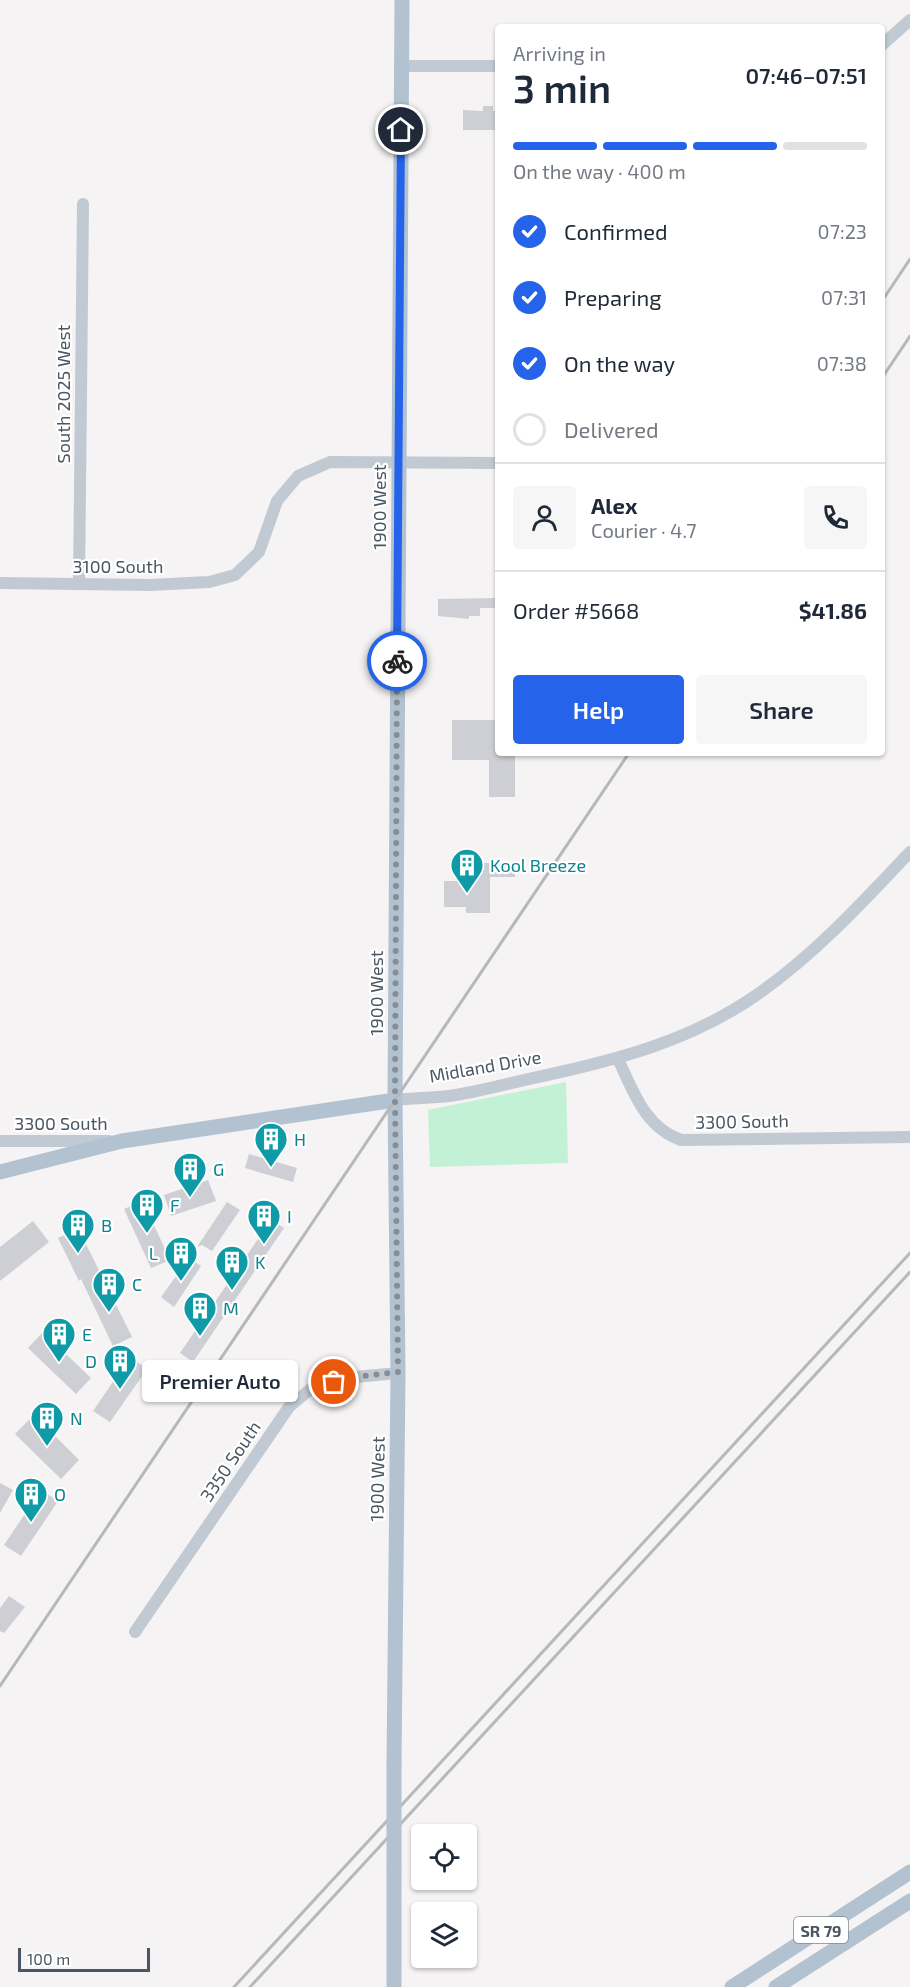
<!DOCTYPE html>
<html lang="en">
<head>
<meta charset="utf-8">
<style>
	:root { --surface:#fff; --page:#f6f6f7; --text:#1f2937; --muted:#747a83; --line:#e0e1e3; --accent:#2563eb }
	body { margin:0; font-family:"Exo 2",sans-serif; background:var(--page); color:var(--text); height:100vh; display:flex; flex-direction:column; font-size:22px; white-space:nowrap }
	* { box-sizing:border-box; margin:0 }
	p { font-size:20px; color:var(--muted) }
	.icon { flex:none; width:33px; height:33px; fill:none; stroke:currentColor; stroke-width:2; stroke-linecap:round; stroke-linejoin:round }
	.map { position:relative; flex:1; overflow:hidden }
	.sheet { position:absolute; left:495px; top:24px; width:390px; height:732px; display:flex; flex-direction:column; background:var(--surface); border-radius:6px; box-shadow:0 2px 4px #0004 }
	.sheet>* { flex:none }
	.controls { position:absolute; left:411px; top:1824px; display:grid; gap:12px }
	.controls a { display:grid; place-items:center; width:66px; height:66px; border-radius:6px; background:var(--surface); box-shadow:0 2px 4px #0004; font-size:30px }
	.scale { position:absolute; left:18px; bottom:15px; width:132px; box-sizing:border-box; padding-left:6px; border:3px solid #4a5661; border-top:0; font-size:16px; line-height:21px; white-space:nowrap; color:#4a5661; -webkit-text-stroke:4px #fff; paint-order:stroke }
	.pin { position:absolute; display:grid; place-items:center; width:51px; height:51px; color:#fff; margin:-26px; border:3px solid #fff; border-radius:50%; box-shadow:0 2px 6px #0007 }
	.courier { position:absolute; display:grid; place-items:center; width:60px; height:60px; margin:-30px; border:4px solid #2563eb; border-radius:50%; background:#fff; color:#222; box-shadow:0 2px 8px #0007 }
	.bubble { position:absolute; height:42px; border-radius:6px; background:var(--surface); box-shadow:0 2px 4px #0004; font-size:20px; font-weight:600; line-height:42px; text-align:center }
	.headline em { font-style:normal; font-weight:600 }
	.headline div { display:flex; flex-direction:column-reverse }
	.headline { display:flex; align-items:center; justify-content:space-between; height:102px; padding:0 18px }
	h1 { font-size:39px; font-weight:600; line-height:45px }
	.bar { display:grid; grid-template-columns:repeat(4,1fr); gap:9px 6px; align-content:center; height:72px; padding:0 18px }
	.bar i { height:8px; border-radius:4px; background:var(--line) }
	.bar .active { background:var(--accent) }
	.bar p { grid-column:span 4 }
	.line { display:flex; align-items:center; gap:15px; padding:0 18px; border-top:2px solid var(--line) }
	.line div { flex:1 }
	.round { display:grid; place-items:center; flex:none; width:63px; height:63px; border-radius:6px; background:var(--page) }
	ol { padding:0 18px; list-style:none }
	li { display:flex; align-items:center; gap:18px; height:66px }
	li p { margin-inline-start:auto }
	li .icon { padding:6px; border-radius:50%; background:var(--accent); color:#fff; stroke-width:4 }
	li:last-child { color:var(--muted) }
	li i { width:33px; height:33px; border:3px solid var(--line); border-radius:50% }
	.button { display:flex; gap:12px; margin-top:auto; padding:12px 18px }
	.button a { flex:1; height:69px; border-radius:6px; background:var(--accent); color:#fff; font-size:24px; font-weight:600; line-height:69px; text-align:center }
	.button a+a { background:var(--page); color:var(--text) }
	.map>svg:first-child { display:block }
	.green { fill:#c3f1d5 }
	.building { fill:#cdcfd5 }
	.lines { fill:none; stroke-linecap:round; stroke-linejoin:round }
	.minor { stroke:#c1cad2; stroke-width:12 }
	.major { stroke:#b3c2d1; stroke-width:15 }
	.rail { stroke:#b5b8bd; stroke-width:3 }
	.major-bridge { stroke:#b3c2d1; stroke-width:15 }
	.done { stroke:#868d94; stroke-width:6; stroke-dasharray:0 10.8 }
	.route { stroke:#2563eb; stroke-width:8 }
	.labels { text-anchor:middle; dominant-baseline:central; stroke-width:4.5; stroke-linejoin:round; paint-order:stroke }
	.shield { fill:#fff; stroke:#808990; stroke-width:1.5 }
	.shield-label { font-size:16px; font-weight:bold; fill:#4a5661 }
	.street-label { font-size:18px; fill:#4a5661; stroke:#fff }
	.culture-label { font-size:18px; fill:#0d838f; stroke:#fff; text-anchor:start }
</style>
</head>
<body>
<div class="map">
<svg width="910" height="1987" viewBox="0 0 910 1987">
	<rect width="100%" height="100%" fill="#f5f3f3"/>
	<path class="green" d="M566 1082 568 1163 430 1167 428 1110Z"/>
	<g class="building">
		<path d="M483 106H493V111H498V130H463V110L483 111Z"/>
		<path d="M498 598V608H480V616H469V619L438 616V599Z"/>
		<path d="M452 720H498V753H515V797H489V760H452Z"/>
		<path d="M465 863H515V877H490V913H466V907H444V881H465Z"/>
		<path d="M249 1154 297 1168 293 1182 245 1168Z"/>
		<path d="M208 1180 216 1201 171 1216 164 1195Z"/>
		<path d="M143 1201 170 1260 151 1268 124 1209Z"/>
		<path d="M227 1202 240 1210 212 1251 202 1245 197 1247Z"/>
		<path d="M271 1220 284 1228 193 1362 180 1353Z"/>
		<path d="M33 1221 49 1242 0 1281V1247Z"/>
		<path d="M78 1228 132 1337 113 1346 81 1279 79 1281 58 1238Z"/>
		<path d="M189 1258 201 1266 174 1307 161 1297Z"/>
		<path d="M43 1332 91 1378 76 1394 28 1348Z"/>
		<path d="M130 1357 147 1369 110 1422 93 1411Z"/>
		<path d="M34 1415 79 1460 61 1479 15 1434Z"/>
		<path d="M0 1483 13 1490 0 1513Z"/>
		<path d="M41 1490 58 1501 21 1556 4 1545Z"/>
		<path d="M9 1596 25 1607 4 1633 0 1631V1608Z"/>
	</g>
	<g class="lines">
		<g class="minor">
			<path d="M882 45 910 20"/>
			<path d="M401 66H498"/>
			<path d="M0 583 150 585 209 582 235 575 259 552 277 501 298 476 330 462 498 463"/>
			<path d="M79 583 83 204"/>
			<path d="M618 1059C634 1093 645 1127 681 1140L910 1137"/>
			<path d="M395 1100C413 1098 431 1098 449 1096 479 1092 509 1083 538 1077 617 1060 691 1041 758 994 815 954 862 903 910 852"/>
			<path d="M0 1141H109"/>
			<path d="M135 1632 289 1407 313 1387 355 1377 398 1373"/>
		</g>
		<g class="major">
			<path d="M0 1172 122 1141 395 1100"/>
			<path d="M394 1764 398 1373 395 1100 402 0"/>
			<path d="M394 1867V1987"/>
			<path d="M732 1987 910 1872"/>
			<path d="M776 1987 910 1901"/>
		</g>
		<g class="rail">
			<path d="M882 301 910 259"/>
			<path d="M882 378 910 336"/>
			<path d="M0 1686 629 753"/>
			<path d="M234 1987 910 1253"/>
			<path d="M250 1987 910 1272"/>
		</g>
		<path class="major-bridge" d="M394 1867V1764"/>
	</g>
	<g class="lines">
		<path class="done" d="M334 1382 355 1377 398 1372 395 1100 397 661"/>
		<path class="route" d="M397 661 401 130"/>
	</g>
	<defs>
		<symbol id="building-pin" viewBox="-11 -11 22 30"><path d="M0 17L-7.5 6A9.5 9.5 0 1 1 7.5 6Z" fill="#0f9aa8" stroke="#fff"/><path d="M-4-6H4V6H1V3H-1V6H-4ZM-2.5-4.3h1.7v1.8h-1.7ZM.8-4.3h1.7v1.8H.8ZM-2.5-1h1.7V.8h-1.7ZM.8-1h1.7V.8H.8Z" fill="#fff"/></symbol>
	</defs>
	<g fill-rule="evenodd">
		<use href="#building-pin" x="448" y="846" width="38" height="52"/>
		<use href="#building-pin" x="252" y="1120" width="38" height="52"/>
		<use href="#building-pin" x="171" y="1150" width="38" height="52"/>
		<use href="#building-pin" x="128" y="1186" width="38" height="52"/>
		<use href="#building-pin" x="245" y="1197" width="38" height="52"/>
		<use href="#building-pin" x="59" y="1206" width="38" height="52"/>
		<use href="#building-pin" x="162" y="1234" width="38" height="52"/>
		<use href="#building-pin" x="213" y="1243" width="38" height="52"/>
		<use href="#building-pin" x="90" y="1265" width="38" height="52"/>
		<use href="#building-pin" x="181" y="1289" width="38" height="52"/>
		<use href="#building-pin" x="40" y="1315" width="38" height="52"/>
		<use href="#building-pin" x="101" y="1342" width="38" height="52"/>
		<use href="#building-pin" x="28" y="1399" width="38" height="52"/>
		<use href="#building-pin" x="12" y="1475" width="38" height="52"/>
	</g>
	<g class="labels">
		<rect class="shield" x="794" y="1917" width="54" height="26" rx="4.5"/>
		<g class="shield-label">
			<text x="821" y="1930">SR 79</text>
		</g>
		<g class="street-label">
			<text transform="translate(63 394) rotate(-90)">South 2025 West</text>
			<text transform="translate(379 507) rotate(-90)">1900 West</text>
			<text x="118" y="566">3100 South</text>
			<text transform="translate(376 993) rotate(-90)">1900 West</text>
			<text transform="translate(485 1066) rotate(-10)">Midland Drive</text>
			<text transform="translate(742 1121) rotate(-1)">3300 South</text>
			<text x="61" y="1123">3300 South</text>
			<text transform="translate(230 1461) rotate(-56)">3350 South</text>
			<text transform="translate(377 1479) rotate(-89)">1900 West</text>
		</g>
		<g class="culture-label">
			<text x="490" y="865">Kool Breeze</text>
			<text x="294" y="1139">H</text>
			<text x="213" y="1169">G</text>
			<text x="170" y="1205">F</text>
			<text x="287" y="1216">I</text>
			<text x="101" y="1225">B</text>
			<text x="158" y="1253" text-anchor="end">L</text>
			<text x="255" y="1262">K</text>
			<text x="132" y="1284">C</text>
			<text x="223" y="1308">M</text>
			<text x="82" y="1334">E</text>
			<text x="97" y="1361" text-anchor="end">D</text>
			<text x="70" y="1418">N</text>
			<text x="54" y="1494">O</text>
		</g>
	</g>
</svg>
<div class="controls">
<a><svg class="icon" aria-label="locate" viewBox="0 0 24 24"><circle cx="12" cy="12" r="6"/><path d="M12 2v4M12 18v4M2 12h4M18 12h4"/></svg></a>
<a><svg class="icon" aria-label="layers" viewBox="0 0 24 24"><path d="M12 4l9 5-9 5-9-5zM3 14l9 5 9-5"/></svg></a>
</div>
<div class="scale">100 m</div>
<div class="pin" style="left:334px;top:1382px;background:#ea580c"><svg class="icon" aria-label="bag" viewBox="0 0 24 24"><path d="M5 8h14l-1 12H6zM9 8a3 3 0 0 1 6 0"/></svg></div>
<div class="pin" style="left:401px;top:130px;background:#1f2937"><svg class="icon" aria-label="home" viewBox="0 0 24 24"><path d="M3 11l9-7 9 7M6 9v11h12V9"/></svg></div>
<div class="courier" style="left:397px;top:661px"><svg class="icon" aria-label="bike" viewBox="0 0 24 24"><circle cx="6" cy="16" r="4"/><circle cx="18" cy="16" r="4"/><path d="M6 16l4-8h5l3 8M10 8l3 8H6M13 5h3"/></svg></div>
<div class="bubble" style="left:142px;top:1360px;width:156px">Premier Auto</div>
<section class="sheet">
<div class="headline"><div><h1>3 min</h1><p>Arriving in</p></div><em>07:46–07:51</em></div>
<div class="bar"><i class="active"></i><i class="active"></i><i class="active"></i><i></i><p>On the way · 400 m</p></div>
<ol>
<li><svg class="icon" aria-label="check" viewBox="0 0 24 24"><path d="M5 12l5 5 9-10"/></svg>Confirmed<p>07:23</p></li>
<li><svg class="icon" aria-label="check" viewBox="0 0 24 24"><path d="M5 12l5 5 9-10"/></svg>Preparing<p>07:31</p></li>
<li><svg class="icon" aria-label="check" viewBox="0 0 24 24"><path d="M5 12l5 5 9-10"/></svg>On the way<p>07:38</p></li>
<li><i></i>Delivered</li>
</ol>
<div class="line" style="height:108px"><a class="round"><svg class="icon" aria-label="person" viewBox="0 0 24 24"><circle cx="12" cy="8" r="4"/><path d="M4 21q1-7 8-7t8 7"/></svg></a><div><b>Alex</b><p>Courier · 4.7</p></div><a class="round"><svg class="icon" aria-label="phone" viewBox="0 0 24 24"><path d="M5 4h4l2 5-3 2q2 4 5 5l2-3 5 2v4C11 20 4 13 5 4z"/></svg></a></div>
<div class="line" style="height:78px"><div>Order #5668</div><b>$41.86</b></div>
<div class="button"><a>Help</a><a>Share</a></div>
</section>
</div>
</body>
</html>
